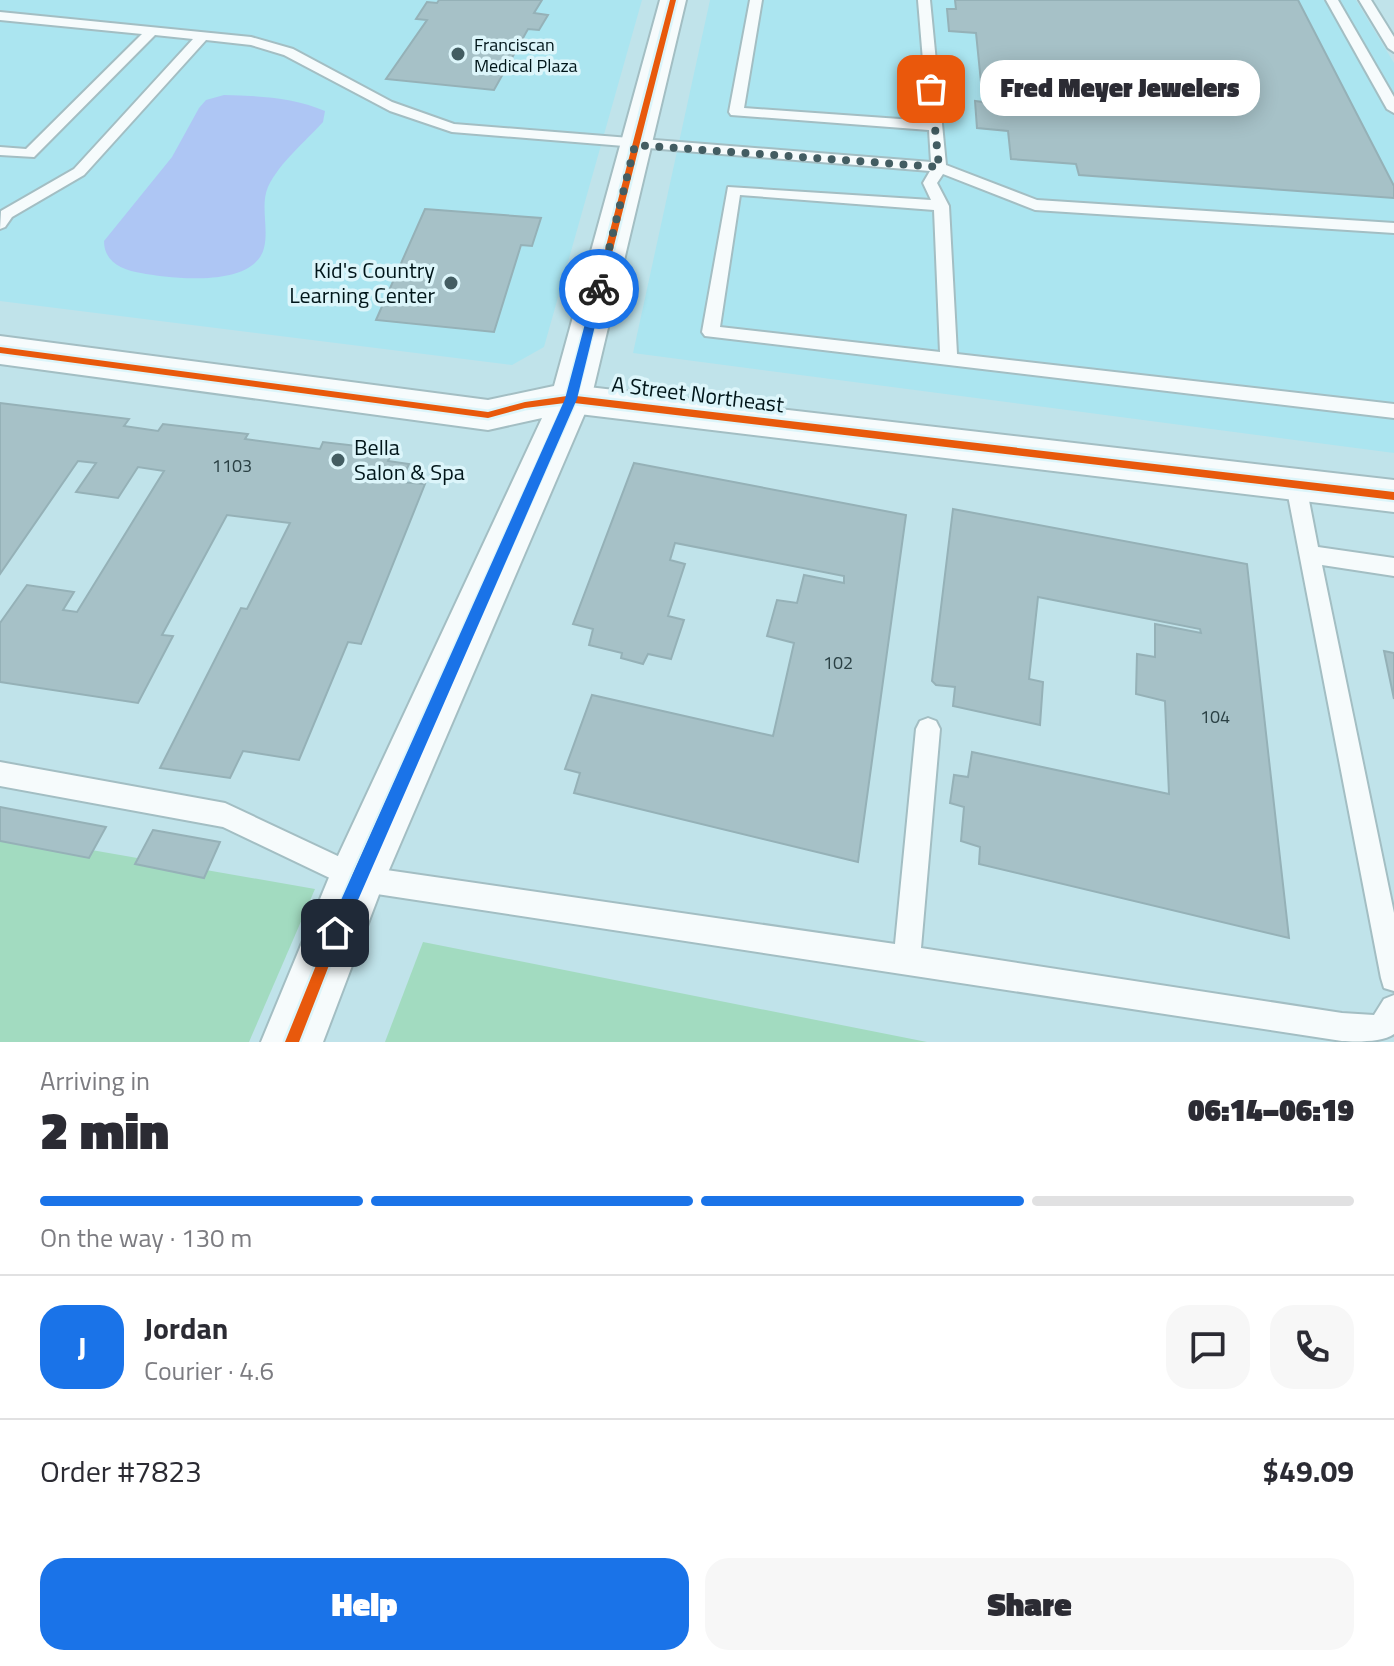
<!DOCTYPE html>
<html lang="en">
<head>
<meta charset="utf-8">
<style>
	:root { --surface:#fff; --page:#f7f7f7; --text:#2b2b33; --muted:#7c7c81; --line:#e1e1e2; --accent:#1a73e8 }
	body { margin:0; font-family:"Titillium Web",sans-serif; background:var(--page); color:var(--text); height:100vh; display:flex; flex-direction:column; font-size:30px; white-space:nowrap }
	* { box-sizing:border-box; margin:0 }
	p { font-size:26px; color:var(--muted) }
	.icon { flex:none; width:44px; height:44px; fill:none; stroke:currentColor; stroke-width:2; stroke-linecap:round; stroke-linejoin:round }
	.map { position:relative; height:1042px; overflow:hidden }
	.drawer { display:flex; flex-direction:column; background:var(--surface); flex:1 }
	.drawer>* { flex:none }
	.pin { position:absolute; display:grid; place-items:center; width:68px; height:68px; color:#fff; margin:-34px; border-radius:16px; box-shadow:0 4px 12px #0006 }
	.courier { position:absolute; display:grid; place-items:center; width:80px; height:80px; margin:-40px; border:6px solid #1a73e8; border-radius:50%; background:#fff; color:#222; box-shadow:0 2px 10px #0007 }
	.bubble { position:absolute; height:56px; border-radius:24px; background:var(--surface); box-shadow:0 4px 20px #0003; font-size:26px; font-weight:800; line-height:56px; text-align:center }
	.summary em { font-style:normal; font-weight:800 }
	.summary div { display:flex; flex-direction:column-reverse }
	.summary { display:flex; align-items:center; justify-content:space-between; height:136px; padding:0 40px }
	h1 { font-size:52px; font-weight:800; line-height:60px }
	.bar { display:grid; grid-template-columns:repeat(4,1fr); gap:12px 8px; align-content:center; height:96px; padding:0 40px }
	.bar i { height:10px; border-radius:6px; background:var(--line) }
	.bar .selected { background:var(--accent) }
	.bar p { grid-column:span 4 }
	.line { display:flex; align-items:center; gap:20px; padding:0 40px; border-top:2px solid var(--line) }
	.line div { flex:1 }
	.round { display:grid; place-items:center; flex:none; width:84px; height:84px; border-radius:24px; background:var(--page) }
	.cta { display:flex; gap:16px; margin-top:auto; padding:16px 40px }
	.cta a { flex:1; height:92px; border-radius:24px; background:var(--accent); color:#fff; font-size:32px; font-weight:800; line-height:92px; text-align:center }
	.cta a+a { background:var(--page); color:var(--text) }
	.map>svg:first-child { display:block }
	.built { fill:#abe5f0 }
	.green { fill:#a2dbc0 }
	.water { fill:#aec6f4 }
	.building { fill:#a6c1c7; stroke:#95b1b7; stroke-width:2 }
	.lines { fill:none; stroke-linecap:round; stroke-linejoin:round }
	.service-casing { stroke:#a3bec3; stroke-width:4 }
	.minor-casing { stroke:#a3bec3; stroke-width:4 }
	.tertiary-casing { stroke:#a3bec3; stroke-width:4 }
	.service { fill:#f6fbfc; fill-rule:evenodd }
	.minor { fill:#f6fbfc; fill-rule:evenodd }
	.tertiary { fill:#f6fbfc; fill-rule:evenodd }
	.cycleway-casing { stroke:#dcf5fa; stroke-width:5 }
	.cycleway { fill:#e8590c; fill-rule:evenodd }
	.route { fill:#1a73e8 }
	.done { stroke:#435d62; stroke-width:8; stroke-dasharray:0 14.4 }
	.poi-dot { fill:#435d62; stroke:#dcf5fa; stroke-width:3 }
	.labels { text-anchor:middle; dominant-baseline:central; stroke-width:7; stroke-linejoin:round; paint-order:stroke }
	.far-poi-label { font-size:18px; fill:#001519; stroke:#dcf5fa; text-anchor:start }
	.number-label { font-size:18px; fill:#2a4044 }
	.poi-label { font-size:22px; fill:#001519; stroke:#dcf5fa; text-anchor:end }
	.street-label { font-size:22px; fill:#001519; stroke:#dcf5fa }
</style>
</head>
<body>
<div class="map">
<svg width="1394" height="1042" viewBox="0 0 1394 1042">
	<rect width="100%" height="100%" fill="#c0e3ea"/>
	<g class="built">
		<path d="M0 0H642L544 347 512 365 0 301Z"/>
		<path d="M710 0H1356L1394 63V453L633 353Z"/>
	</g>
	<g class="green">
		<path d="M0 834 315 889 249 1042H0Z"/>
		<path d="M423 942 927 1042H385Z"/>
	</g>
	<path class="water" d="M224 95C258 96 293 97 325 111L323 122C305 142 280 162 268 187 260 205 269 229 264 248 254 288 171 279 141 273 122 270 104 262 104 241L172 157 199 108 206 100Z"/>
	<g class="building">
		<path d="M439 0H542L534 13 548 15 539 30 528 29 494 90 386 79 427 20 416 19 427 2 437 3Z"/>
		<path d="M955 0H1298L1394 186V198L1079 175 1076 164 1011 159 1008 131 977 128 975 101 983 102 976 33 949 31 947 9H956Z"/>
		<path d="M425 209 541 218 532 246 521 245 494 332 376 320Z"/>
		<path d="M0 403 129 419 124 426 158 431 163 424 248 434 245 439 320 449 323 442 393 450 388 461 409 464 401 482 425 484 361 644 348 642 299 760 243 751 230 778 160 768 241 608 247 609 290 523 227 515 162 635 173 636 138 703 0 682V623L27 585 74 592 63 610 77 612 164 471 138 467 118 498 76 492 96 463 78 461 0 574Z"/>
		<path d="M634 463 906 515 858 862 574 793 580 773 565 769 592 695 773 736 794 643 767 636 777 600 797 603 804 575 844 583V576L675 543 670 560 685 564 668 616 684 620 671 659 648 654 643 664 621 658 622 653 589 645 593 629 573 624Z"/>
		<path d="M953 509 1247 564 1289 938 979 864 980 847 961 841 964 807 950 803 954 775 968 777 972 752 1169 794 1165 701 1136 694 1137 654 1155 657V624L1201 633 1200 629 1038 597 1029 679 1043 682 1040 725 953 706 955 687 936 685 932 681Z"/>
		<path d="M1384 651 1394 653V699Z"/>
		<path d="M0 807 106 827 89 858 0 841Z"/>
		<path d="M153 830 220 842 204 878 135 864Z"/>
	</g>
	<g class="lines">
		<defs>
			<g id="service">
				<path d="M750 0H762L744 108 928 121 918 0H930L946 165 1037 200 1394 223V233L1035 210 943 174 937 183 949 206 957 354 1394 404V418L705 336 702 332 728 187 931 200 923 183 930 171 452 132 390 111 284 55 251 45 206 40 84 175 12 217 5 227 0 229 1 211 74 169 193 39 155 35 34 157 0 155V147L26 149 142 34 0 20V12L251 37 293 49 392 102 454 124 931 162 929 130 731 115 729 112ZM740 195 934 210 940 352 720 327Z"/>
				<path d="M1326 0H1338L1394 97V113L1387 109Z"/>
				<path d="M1359 0H1371L1394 37V52L1388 48Z"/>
				<path d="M1296 477 1303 480 1306 485 1318 547 1394 558V576L1322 565 1394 913V991L1384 988 1381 978 1286 485 1289 480Z"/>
				<path d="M928 718 936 721 940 729 921 948 1342 1013 1374 1015 1384 999 1394 995V1034C1383 1042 1358 1042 1342 1041L357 891 223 827 0 786V762L225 803 359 866 895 944 916 729 920 721Z"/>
			</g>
			<path id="minor" d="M571 385 1394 480V512L571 413 558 409 553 399 558 389Z"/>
			<path id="tertiary" d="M660 0H686L591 399 383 884 323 1042H261L337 858 542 418 488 430 0 364V336L488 400 554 386Z"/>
		</defs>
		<use href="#service" class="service-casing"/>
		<use href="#minor" class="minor-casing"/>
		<use href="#tertiary" class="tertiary-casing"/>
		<use href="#service" class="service"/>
		<use href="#minor" class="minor"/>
		<use href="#tertiary" class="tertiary"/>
		<defs>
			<path id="cycleway" d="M670 0H676L576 396 1394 492V500L574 403 362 881 299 1042H285L353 874 565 403 525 408 488 418 0 353V347L488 412 525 402 567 396Z"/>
		</defs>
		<use href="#cycleway" class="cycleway-casing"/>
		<use href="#cycleway" class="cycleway"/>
	</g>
	<path class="route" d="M595 286 604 289 577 399 341 939 335 942 329 939 327 933 329 927 565 399Z"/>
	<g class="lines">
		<path class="done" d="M599 289 635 145 939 167 931 89"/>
	</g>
	<g class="poi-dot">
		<circle cx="458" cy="54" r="8"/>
		<circle cx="451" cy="283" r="8"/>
		<circle cx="338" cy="460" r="8"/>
	</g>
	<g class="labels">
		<g class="far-poi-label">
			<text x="474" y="44">Franciscan<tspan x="474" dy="21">Medical Plaza</tspan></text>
		</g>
		<g class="number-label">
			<text x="232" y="465">1103</text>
			<text x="838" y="662">102</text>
			<text x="1215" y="716">104</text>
		</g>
		<g class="poi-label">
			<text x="435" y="270">Kid's Country<tspan x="435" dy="25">Learning Center</tspan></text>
			<text x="354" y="447" text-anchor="start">Bella<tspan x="354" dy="25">Salon &amp; Spa</tspan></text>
		</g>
		<g class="street-label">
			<text transform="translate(698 394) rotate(7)">A Street Northeast</text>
		</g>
	</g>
</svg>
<div class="pin" style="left:931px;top:89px;background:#ea580c"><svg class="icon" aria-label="bag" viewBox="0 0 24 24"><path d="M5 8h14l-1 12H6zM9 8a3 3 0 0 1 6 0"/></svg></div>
<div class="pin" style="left:335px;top:933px;background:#1f2937"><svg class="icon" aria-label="home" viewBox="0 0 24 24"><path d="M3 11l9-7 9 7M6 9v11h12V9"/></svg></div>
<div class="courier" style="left:599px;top:289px"><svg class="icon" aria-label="bike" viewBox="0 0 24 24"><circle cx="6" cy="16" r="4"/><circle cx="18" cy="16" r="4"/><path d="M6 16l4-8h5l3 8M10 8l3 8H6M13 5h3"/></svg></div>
<div class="bubble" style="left:980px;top:60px;width:280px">Fred Meyer Jewelers</div>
</div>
<section class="drawer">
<div class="summary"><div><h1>2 min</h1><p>Arriving in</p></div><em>06:14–06:19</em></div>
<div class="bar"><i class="selected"></i><i class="selected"></i><i class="selected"></i><i></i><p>On the way · 130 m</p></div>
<div class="line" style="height:144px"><b class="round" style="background:var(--accent);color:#fff">J</b><div><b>Jordan</b><p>Courier · 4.6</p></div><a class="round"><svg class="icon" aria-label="chat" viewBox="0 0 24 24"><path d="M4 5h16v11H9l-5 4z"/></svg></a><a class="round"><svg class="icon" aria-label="phone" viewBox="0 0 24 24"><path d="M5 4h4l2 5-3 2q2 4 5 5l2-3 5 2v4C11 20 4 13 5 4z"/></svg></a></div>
<div class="line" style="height:104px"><div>Order #7823</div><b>$49.09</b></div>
<div class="cta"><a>Help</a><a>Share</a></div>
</section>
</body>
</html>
